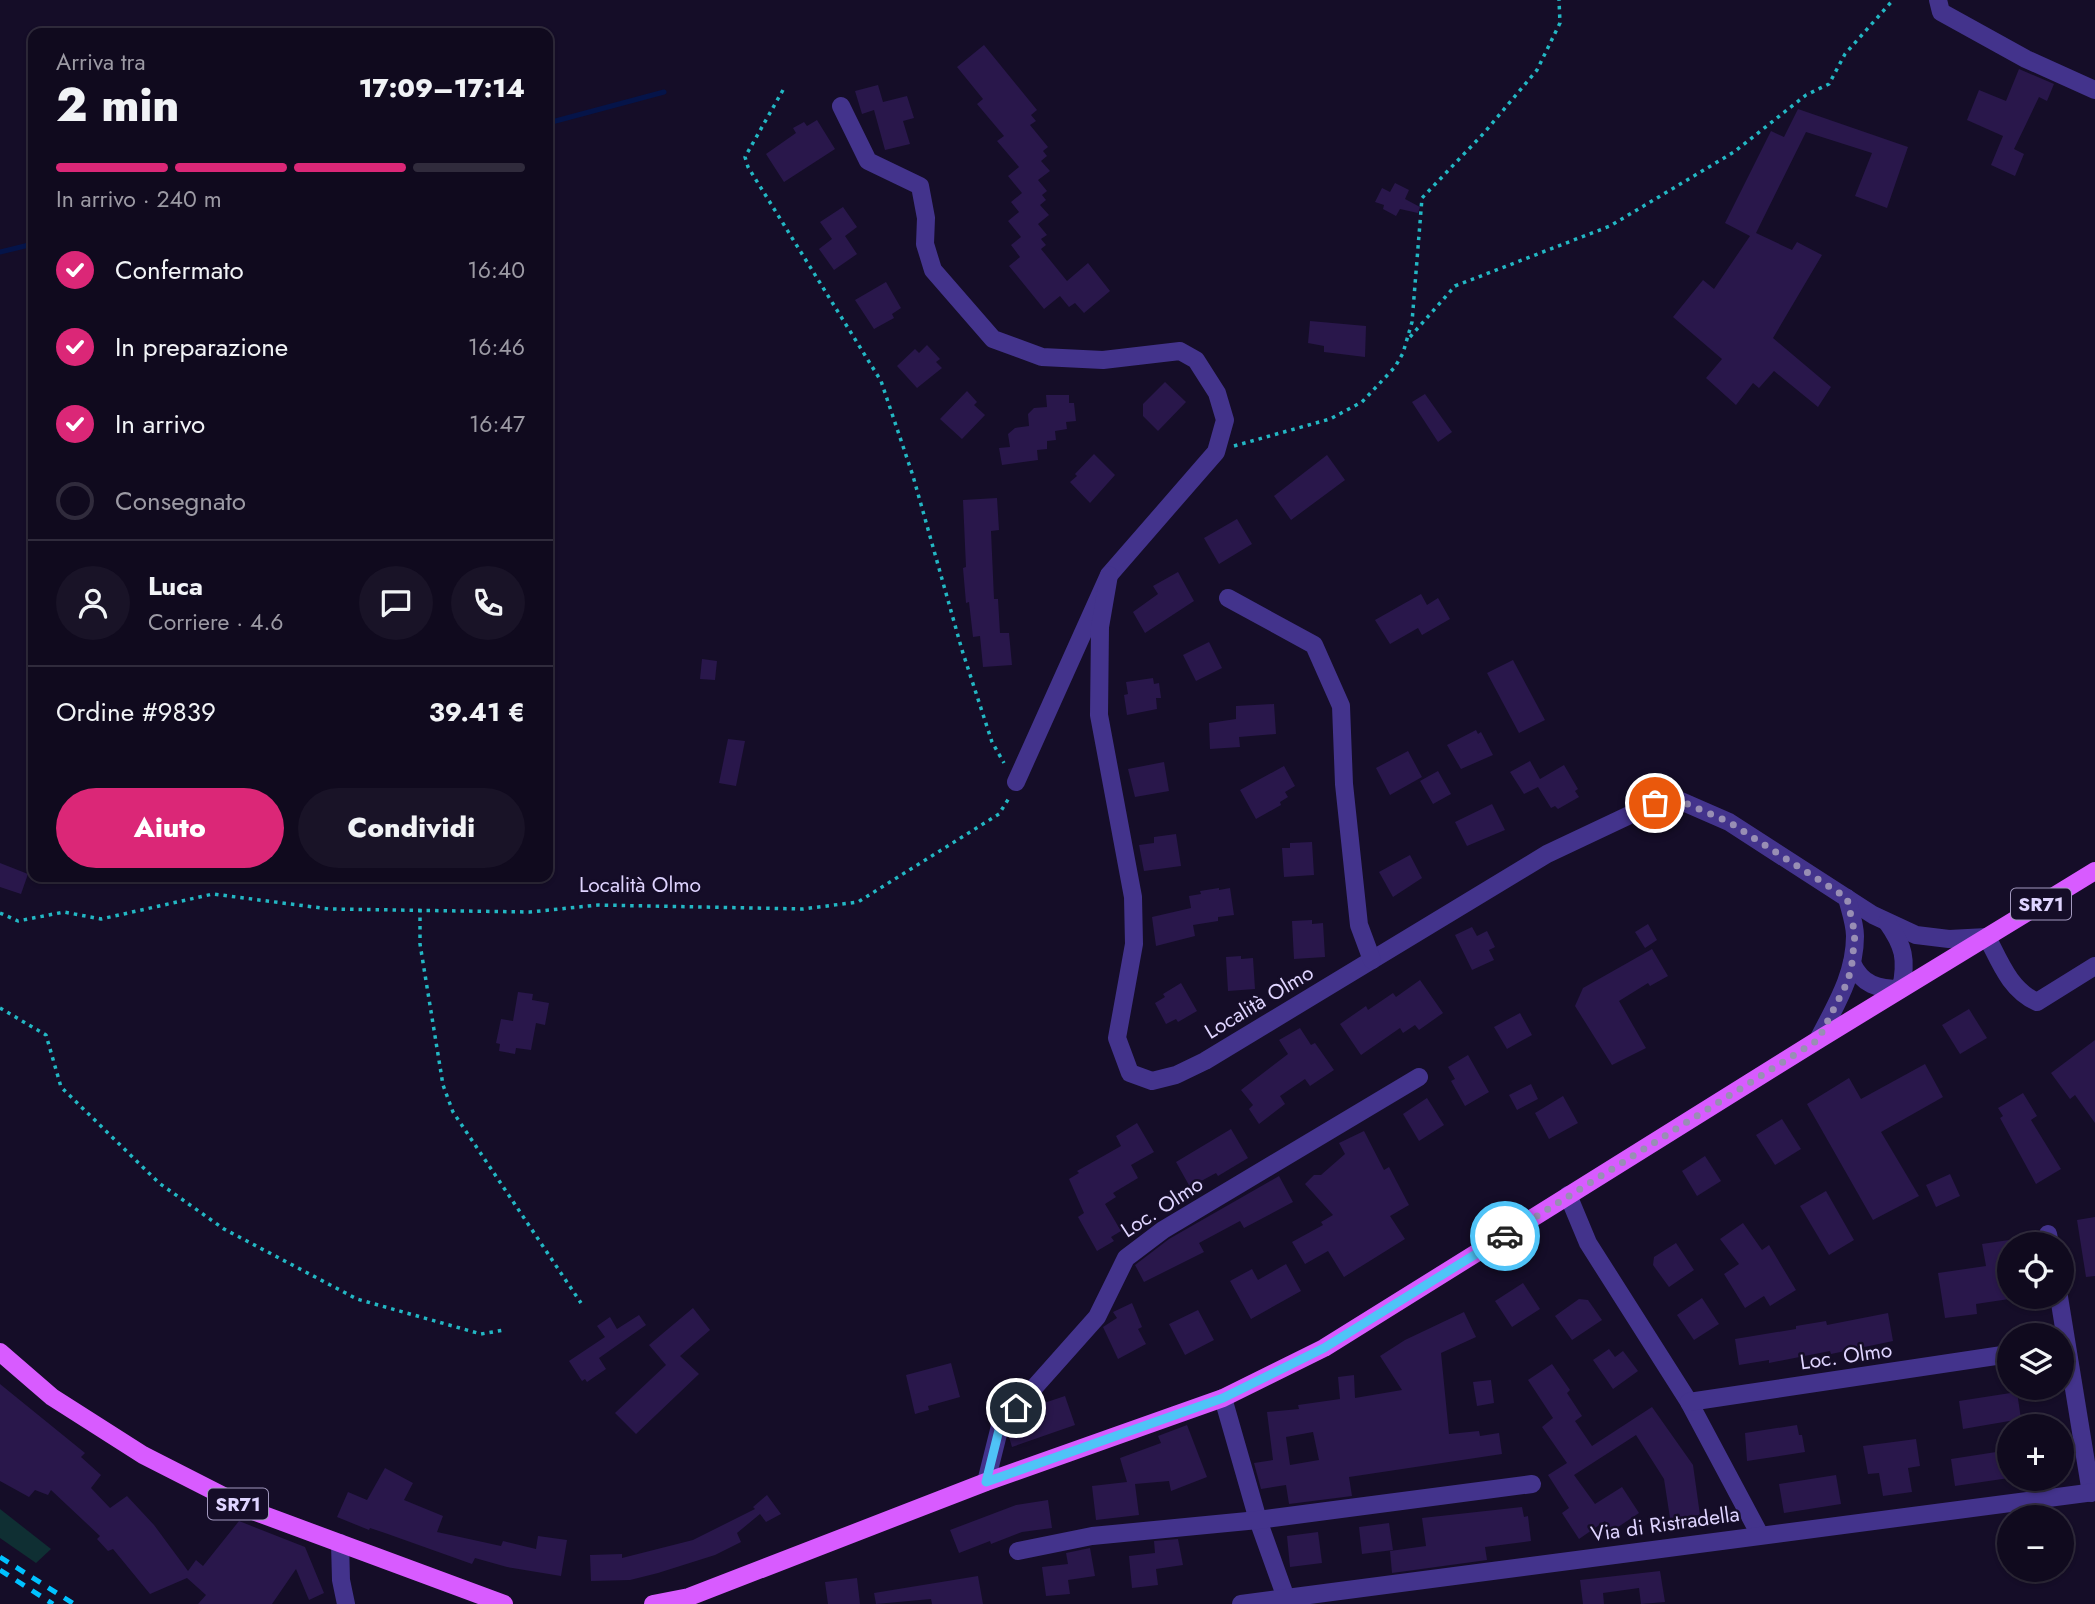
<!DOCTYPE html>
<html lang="it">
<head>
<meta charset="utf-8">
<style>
	:root { --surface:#100a1e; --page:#191327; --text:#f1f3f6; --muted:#9c9aa4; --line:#302b3c; --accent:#db2777 }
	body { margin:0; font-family:Jost,sans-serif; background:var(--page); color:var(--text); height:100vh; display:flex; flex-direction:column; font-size:26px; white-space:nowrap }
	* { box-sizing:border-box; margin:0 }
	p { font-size:23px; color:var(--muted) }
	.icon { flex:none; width:38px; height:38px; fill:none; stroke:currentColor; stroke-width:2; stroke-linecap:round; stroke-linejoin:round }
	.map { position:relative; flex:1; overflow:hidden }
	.sheet { position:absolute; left:28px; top:28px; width:525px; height:854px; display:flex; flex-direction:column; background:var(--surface); border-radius:14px; box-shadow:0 2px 5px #0004,0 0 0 2px var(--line) }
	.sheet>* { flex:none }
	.fabs { position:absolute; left:1997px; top:1232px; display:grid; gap:14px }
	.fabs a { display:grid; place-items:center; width:77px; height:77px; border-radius:50%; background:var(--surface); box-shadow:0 2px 5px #0004,0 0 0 2px var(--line); font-size:35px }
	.pin { position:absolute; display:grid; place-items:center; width:60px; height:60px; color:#fff; margin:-30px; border:4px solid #fff; border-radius:50%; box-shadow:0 2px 7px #0007 }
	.courier { position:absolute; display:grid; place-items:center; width:70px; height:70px; margin:-35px; border:5px solid #4fc3f7; border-radius:50%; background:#fff; color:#222; box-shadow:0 2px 9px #0007 }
	.headline em { font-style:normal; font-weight:800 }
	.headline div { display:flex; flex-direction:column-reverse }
	.headline { display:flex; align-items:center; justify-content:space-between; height:119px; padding:0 28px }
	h1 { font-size:46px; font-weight:800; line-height:52px }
	.bar { display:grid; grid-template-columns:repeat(4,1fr); gap:10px 7px; align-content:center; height:84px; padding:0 28px }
	.bar i { height:9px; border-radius:5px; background:var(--line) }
	.bar .on { background:var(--accent) }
	.bar p { grid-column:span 4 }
	.line { display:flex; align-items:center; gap:18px; padding:0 28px; border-top:2px solid var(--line) }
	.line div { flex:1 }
	.round { display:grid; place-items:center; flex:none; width:74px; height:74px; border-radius:37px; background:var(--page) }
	ol { padding:0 28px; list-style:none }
	li { display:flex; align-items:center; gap:21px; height:77px }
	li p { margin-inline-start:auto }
	li .icon { padding:7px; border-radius:50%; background:var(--accent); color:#fff; stroke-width:4 }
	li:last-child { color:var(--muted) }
	li i { width:38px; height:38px; border:4px solid var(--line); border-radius:50% }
	.button { display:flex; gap:14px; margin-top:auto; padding:14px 28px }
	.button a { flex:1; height:80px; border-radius:42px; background:var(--accent); color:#fff; font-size:28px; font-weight:800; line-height:80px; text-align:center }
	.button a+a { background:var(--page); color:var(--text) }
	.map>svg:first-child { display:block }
	.green { fill:#0f2f33 }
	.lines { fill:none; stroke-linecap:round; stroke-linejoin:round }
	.stream { stroke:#051449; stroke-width:5 }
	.building { fill:#29174b; fill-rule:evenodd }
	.path { stroke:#23b7c4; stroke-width:3.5; stroke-dasharray:3.5 5; stroke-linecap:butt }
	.minor { stroke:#43338c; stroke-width:18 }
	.major { stroke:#d85bff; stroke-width:18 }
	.rail { stroke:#00c2ff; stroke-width:5; stroke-dasharray:10 9; stroke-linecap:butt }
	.done { stroke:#988eb4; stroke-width:7; stroke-dasharray:0 12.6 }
	.route { stroke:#4fc3f7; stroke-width:9 }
	.labels { text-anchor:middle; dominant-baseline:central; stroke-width:5; stroke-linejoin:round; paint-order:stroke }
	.shield { fill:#150d28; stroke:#a298be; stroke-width:2 }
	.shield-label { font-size:19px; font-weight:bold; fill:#dfd4ff }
	.street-label { font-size:21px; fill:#dfd4ff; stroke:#150d28 }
</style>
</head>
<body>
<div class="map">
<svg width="2095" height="1604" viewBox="0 0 2095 1604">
	<rect width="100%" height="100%" fill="#150d28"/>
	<path class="green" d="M0 1509 51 1549 36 1563 0 1538Z"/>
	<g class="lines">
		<g class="stream">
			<path d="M548 123 664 92"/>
			<path d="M0 252 33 244"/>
		</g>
	</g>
	<g class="building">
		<path d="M984 45 1037 110 1031 115 1036 121 1030 125 1048 147 1043 151 1047 156 1041 161 1050 171 1038 180 1047 191 1042 195 1046 200 1040 205 1049 215 1038 224 1047 235 1041 239 1046 245 1041 249 1067 281 1088 263 1110 291 1084 313 1075 303 1069 307 1060 296 1044 309 1009 266 1020 257 1011 245 1021 237 1008 221 1019 212 1011 202 1022 193 1008 176 1019 167 997 141 1004 136 977 104 983 99 957 67Z"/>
		<path d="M2019 69 2054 84 2047 101 2039 97 2014 149 2024 154 2015 176 1991 165 2003 136 1967 120 1979 90 2006 101Z"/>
		<path d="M878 85 883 102 907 96 914 118 903 121 910 144 885 150 874 110 862 114 855 91Z"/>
		<path d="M1798 109 1908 147 1887 208 1855 196 1872 153 1806 132 1756 233 1792 250 1797 242 1822 255 1773 338 1831 387 1818 407 1774 371 1759 388 1753 383 1736 405 1706 378 1722 359 1673 317 1703 280 1714 289 1750 236 1725 223 1771 131 1784 137Z"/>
		<path d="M817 120 835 149 784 182 766 154 796 133 793 128 804 122 807 126Z"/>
		<path d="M1395 183 1409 190 1405 199 1420 207 1418 213 1400 209 1396 216 1383 209 1384 205 1375 202 1382 188 1390 192Z"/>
		<path d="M843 207 857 227 845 236 857 254 834 270 819 249 832 239 820 222Z"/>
		<path d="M886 282 901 308 892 314 894 318 874 329 855 300Z"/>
		<path d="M1310 321 1366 326 1365 357 1324 352V346L1308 343Z"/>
		<path d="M927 345 940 359 936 362 942 368 917 388 897 366 915 349 919 353Z"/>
		<path d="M1165 382 1186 402 1158 431 1143 416V404Z"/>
		<path d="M967 391 977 402 974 405 985 415 962 439 940 419Z"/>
		<path d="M1425 394 1452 432 1438 442 1412 402Z"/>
		<path d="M1046 395H1069V403H1074L1076 421 1066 422 1067 429 1055 431 1056 440 1047 441V449L1037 450 1038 460 1002 465 999 448 1010 447 1008 434 1015 428 1029 426 1028 414 1034 408 1047 407Z"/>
		<path d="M1094 454 1115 475 1090 503 1070 482 1077 476 1075 474Z"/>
		<path d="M1327 455 1345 480 1291 520 1274 496Z"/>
		<path d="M997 498 999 530 991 531 994 599H998L1000 633H1009L1012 665 983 667 980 636 973 637 969 602 966 603 963 568 966 567 963 500Z"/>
		<path d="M1237 519 1252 544 1219 564 1204 538Z"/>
		<path d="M1178 572 1194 601 1145 633 1133 612 1158 594 1153 586Z"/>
		<path d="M1421 594 1427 605 1438 598 1450 619 1422 635 1418 628 1390 644 1375 620Z"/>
		<path d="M1209 642 1222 668 1196 681 1183 655Z"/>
		<path d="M702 659 717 661 715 680 700 679Z"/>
		<path d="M1513 660 1545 720 1519 733 1487 673Z"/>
		<path d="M1153 678 1154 684 1159 683 1161 698H1156L1157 709 1127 715 1124 695 1128 694 1126 682Z"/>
		<path d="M1274 704 1276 734 1239 737 1240 747 1210 749 1209 723 1236 719V706Z"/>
		<path d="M1476 730 1478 734 1481 732 1493 755 1461 769 1447 745Z"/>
		<path d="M728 739 745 741 736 786 719 783Z"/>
		<path d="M1408 751 1422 777 1390 795 1376 768Z"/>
		<path d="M1530 761 1540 779 1564 765 1578 789 1575 791 1579 797 1558 809 1555 806 1551 808 1538 787 1524 794 1510 772Z"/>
		<path d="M1164 762 1169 791 1135 797 1128 769Z"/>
		<path d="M1284 766 1295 786 1285 792 1288 797 1280 802 1281 805 1256 819 1240 790Z"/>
		<path d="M1438 771 1451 794 1433 804 1420 781Z"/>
		<path d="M1492 804 1505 830 1467 846 1455 822Z"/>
		<path d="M1176 834 1181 866 1144 871 1139 845 1154 843V837Z"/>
		<path d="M1312 842 1314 875 1284 877 1282 848H1290V843Z"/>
		<path d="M1410 855 1422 878 1393 897 1379 872Z"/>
		<path d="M0 863 28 874 21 894 0 887Z"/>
		<path d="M1219 888V890L1230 888 1234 915 1218 917V921L1193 925 1195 936 1156 946 1152 917 1191 908 1189 896 1201 894 1200 891Z"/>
		<path d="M1312 920V924L1323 923 1325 957 1294 959 1292 921Z"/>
		<path d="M1648 924 1657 940 1645 948 1635 932Z"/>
		<path d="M1472 927 1477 936 1487 931 1495 947 1489 950 1494 960 1472 970 1455 935Z"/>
		<path d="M1652 949 1668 976 1650 986 1648 983 1619 1001 1646 1048 1612 1065 1575 1006 1583 988Z"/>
		<path d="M1241 956V959L1253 958 1255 989 1228 991 1226 957Z"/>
		<path d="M1420 980 1443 1013 1419 1030 1415 1025 1403 1033 1400 1028 1361 1055 1340 1024 1366 1006 1368 1010 1393 993 1396 997Z"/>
		<path d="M1181 983 1197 1011 1178 1022 1176 1019 1166 1024 1155 1003 1165 997 1163 994Z"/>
		<path d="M518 992 533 994 532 1000 549 1003 545 1025 536 1023 531 1050 516 1048 515 1054 499 1051 500 1044 496 1043 501 1019 513 1021Z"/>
		<path d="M1969 1009 1987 1038 1960 1054 1942 1025Z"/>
		<path d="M1520 1013 1532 1035 1507 1049 1494 1027Z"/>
		<path d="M1300 1028 1311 1045 1315 1043 1334 1070 1310 1086 1305 1079 1280 1096 1285 1104 1259 1124 1249 1109 1253 1105 1241 1090 1288 1054 1279 1040Z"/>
		<path d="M2095 1040V1123L2075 1095 2070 1099 2051 1073Z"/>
		<path d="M1468 1055 1489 1092 1465 1106 1451 1081 1455 1079 1448 1067Z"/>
		<path d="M1925 1064 1943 1097 1881 1132 1919 1196 1873 1220 1807 1104 1849 1078 1861 1099Z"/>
		<path d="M1531 1084 1538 1099 1517 1110 1509 1095Z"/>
		<path d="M2023 1093 2037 1116 2031 1120 2061 1169 2036 1184 2000 1118 2003 1116 1998 1108Z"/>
		<path d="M1563 1096 1578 1123 1549 1139 1535 1113Z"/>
		<path d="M1427 1098 1444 1125 1419 1141 1403 1114Z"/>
		<path d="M1782 1119 1801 1149 1775 1165 1756 1135Z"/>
		<path d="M1137 1123 1154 1152 1131 1165 1138 1178 1113 1193 1116 1197 1105 1204 1121 1231 1111 1237 1114 1241 1097 1251 1078 1217 1084 1213 1069 1179 1079 1173 1077 1171 1121 1146 1116 1136Z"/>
		<path d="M1231 1129 1248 1158 1218 1176 1216 1173 1190 1187 1176 1162Z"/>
		<path d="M1364 1131 1384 1170 1389 1167 1409 1205 1390 1216 1405 1239 1344 1277 1328 1251 1305 1264 1292 1242 1323 1225 1321 1222 1333 1215 1305 1184 1314 1175H1321L1345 1154 1339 1143Z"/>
		<path d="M1705 1156 1721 1181 1697 1196 1682 1171Z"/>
		<path d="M1950 1174 1960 1196 1936 1207 1926 1185Z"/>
		<path d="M1279 1176 1293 1202 1244 1228 1240 1221 1199 1243 1204 1252 1144 1282 1135 1265 1169 1239Z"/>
		<path d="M1826 1191 1854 1240 1829 1255 1800 1206Z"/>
		<path d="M2095 1217V1276L2086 1277 2077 1220Z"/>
		<path d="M1743 1223 1762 1250 1769 1245 1796 1290 1770 1306 1764 1296 1745 1308 1724 1274 1739 1264 1720 1239Z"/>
		<path d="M2009 1240V1299L1976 1304 1977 1314 1945 1318 1938 1273 1986 1266 1982 1244Z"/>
		<path d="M1676 1243 1694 1270 1669 1287 1653 1265 1654 1257Z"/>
		<path d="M1286 1264 1301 1291 1251 1319 1230 1281 1252 1269 1258 1280Z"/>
		<path d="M1523 1283 1540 1309 1512 1327 1495 1301Z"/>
		<path d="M1702 1298 1719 1324 1694 1340 1677 1315Z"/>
		<path d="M1579 1299 1588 1300 1602 1320 1572 1340 1555 1316Z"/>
		<path d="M1132 1303 1142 1327 1138 1329 1146 1344 1118 1359 1103 1327 1117 1318 1113 1312Z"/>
		<path d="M693 1308 710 1330 680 1356 699 1374 636 1434 615 1413 666 1365 649 1345Z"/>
		<path d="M1198 1310 1214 1340 1185 1355 1169 1324Z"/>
		<path d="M1464 1312 1476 1337 1441 1353 1449 1434 1479 1431 1480 1436 1499 1433 1502 1454 1349 1477 1352 1496 1289 1504 1286 1485 1261 1489 1254 1463 1273 1460 1267 1412 1299 1409 1298 1405 1340 1399 1338 1377 1354 1375 1355 1398 1402 1390 1380 1356 1405 1340ZM1313 1432 1319 1460 1290 1465 1286 1437Z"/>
		<path d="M1888 1313 1893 1341 1831 1354 1830 1351 1769 1363V1360L1739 1365 1735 1339 1796 1329V1326L1826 1321 1827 1325Z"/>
		<path d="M639 1315 646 1325 599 1358 606 1369 587 1382 585 1379 582 1381 569 1361 605 1337 597 1326 610 1317 617 1329Z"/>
		<path d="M1609 1349 1615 1357 1623 1351 1638 1371 1613 1389 1593 1360Z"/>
		<path d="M951 1363 960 1397 928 1406 929 1410 915 1414 906 1375Z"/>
		<path d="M1552 1364 1570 1390 1567 1393 1582 1416 1575 1421 1592 1446 1652 1407 1693 1465 1700 1515 1670 1518 1664 1479 1636 1435 1574 1475 1595 1504 1622 1487 1639 1513 1612 1531 1605 1521 1579 1539 1562 1513 1569 1508 1548 1475 1567 1463 1542 1427 1553 1418 1528 1380Z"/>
		<path d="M1491 1380 1494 1403 1477 1406 1473 1382Z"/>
		<path d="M0 1384 85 1453 81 1457 101 1475 91 1488 110 1508 127 1496 154 1525 188 1571 196 1560 203 1566 239 1521 305 1547 324 1593 309 1600 296 1569 272 1604H198L206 1595 187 1578 150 1594 113 1549 108 1551 97 1539 100 1536 51 1490 48 1495 35 1490 29 1497 0 1481Z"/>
		<path d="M2017 1392 2021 1419 1963 1429 1959 1401Z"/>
		<path d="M1065 1396 1075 1425 1012 1447 1009 1437 1013 1429 1046 1417 1041 1404Z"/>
		<path d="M1187 1425 1207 1477 1171 1491 1169 1481 1135 1484 1139 1515 1096 1520 1092 1486 1127 1482 1120 1458 1161 1443 1158 1436Z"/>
		<path d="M1797 1425 1799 1435H1802L1805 1452 1747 1461 1745 1433Z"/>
		<path d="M1916 1439 1920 1466 1908 1468 1912 1492 1883 1496 1879 1473 1868 1474 1863 1446Z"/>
		<path d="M2009 1450V1478L1955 1486 1951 1459Z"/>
		<path d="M385 1468 413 1483 404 1500 443 1516 437 1532 501 1546 503 1541 536 1549 538 1536 567 1540 561 1576 507 1567 475 1558 472 1564 385 1533 370 1528 369 1530 337 1517 348 1492 367 1500Z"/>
		<path d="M1836 1475 1841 1504 1784 1513 1779 1484Z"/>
		<path d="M767 1495 781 1514 766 1522 760 1514 737 1533 741 1542 715 1555 658 1573 630 1580 591 1581 590 1555 622 1554V1558L693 1540 755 1509 753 1507Z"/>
		<path d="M1048 1500 1052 1528 1022 1532 991 1544 990 1541 959 1553 950 1530 1016 1505Z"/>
		<path d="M1522 1507 1524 1517 1528 1516 1531 1541 1485 1547 1487 1560 1392 1573 1390 1551 1426 1546 1422 1518Z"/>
		<path d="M1389 1523 1393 1550 1362 1554 1359 1527Z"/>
		<path d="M1318 1532 1322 1563 1290 1567 1287 1536Z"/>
		<path d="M1178 1539 1183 1565 1156 1569 1158 1585 1132 1588 1129 1556 1155 1553 1154 1541Z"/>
		<path d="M1090 1548 1095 1576 1068 1580 1070 1594 1046 1596 1042 1567 1068 1564 1066 1553Z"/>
		<path d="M1660 1571 1665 1602 1641 1604 1639 1588 1603 1593 1604 1604H1583L1580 1580Z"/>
		<path d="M978 1576 983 1604H932L931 1599 876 1604 874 1593Z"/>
		<path d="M857 1578 860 1604H828L825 1582Z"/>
	</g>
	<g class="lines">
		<g class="path">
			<path d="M783 90 745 157 748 167 881 381 913 476 962 650 992 742 1004 763"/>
			<path d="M1410 337 1455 286 1610 226 1734 152 1806 95 1829 84 1845 54 1893 0"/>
			<path d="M1234 446 1330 419 1362 402 1395 367 1403 353 1412 322 1422 198 1484 133 1537 70 1560 23 1559 0"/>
			<path d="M420 909V944L443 1085 453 1112 581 1303"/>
			<path d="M0 913 18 921 64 912 101 919 213 894 329 909 530 912 598 905 803 909 858 902 999 814 1009 798"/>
			<path d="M0 1008 46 1035 61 1087 159 1183 224 1229 357 1299 481 1334 504 1330"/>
		</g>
		<g class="minor">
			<path d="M1938 0 1941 12 2026 59 2095 90"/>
			<path d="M841 106 868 161 920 186 926 218 925 244 933 270 993 339 1042 357 1103 360 1180 351 1196 360 1217 393 1225 420 1216 452 1109 575 1016 782"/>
			<path d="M1109 575 1100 627 1099 715 1133 897 1134 944 1117 1038 1130 1073 1152 1081 1176 1075 1205 1061 1547 854 1655 803 1674 798 1729 822 1873 915 1916 935 1949 939 1987 937C2000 962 2010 990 2037 1002L2095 966"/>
			<path d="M1228 598 1314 645 1341 706 1344 784 1359 925 1372 960"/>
			<path d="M1852 963C1862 985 1878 989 1901 989 1907 959 1904 946 1887 922"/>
			<path d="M1818 1040C1835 1006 1855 975 1855 936 1855 924 1850 910 1847 898"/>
			<path d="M1568 1195 1588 1243 1689 1402 1760 1535"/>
			<path d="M2048 1234 2050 1244"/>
			<path d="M2059 1297 2091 1493"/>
			<path d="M1223 1398 1258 1520 1286 1598"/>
			<path d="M1689 1402 2009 1354"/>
			<path d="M986 1482 1000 1426 1097 1317 1126 1258 1163 1230 1419 1077"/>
			<path d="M340 1543 341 1580 346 1604"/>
			<path d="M1018 1551 1092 1536 1258 1520 1532 1484"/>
			<path d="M1241 1604 2095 1492"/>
		</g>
		<g class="major">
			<path d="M0 1352 52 1397 143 1455 253 1511 504 1604"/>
			<path d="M653 1604 689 1597 986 1482 1223 1398 1324 1348 1818 1040 2095 871"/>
		</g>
		<g class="rail">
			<path d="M0 1557 74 1604"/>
			<path d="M0 1570 53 1604"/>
		</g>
	</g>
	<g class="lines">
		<path class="done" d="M1505 1236 1818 1040 1848 981 1852 963 1855 934 1847 898 1729 822 1674 798 1655 803"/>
		<path class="route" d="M1016 1408 1000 1426 986 1482 1223 1398 1324 1348 1505 1236"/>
	</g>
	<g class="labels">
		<g class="shield">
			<rect x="2011" y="888.5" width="60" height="31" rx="5"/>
			<rect x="208" y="1488.5" width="60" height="31" rx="5"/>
		</g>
		<g class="shield-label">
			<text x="2041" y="904">SR71</text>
			<text x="238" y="1504">SR71</text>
		</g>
		<g class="street-label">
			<text x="640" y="885">Località Olmo</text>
			<text transform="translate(1259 1002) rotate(-31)">Località Olmo</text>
			<text transform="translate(1162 1207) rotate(-33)">Loc. Olmo</text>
			<text transform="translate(1846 1356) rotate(-8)">Loc. Olmo</text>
			<text transform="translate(1665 1524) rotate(-8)">Via di Ristradella</text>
		</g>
	</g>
</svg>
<div class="fabs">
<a><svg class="icon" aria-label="locate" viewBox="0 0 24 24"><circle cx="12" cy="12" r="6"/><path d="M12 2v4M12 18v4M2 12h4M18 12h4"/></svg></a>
<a><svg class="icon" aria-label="layers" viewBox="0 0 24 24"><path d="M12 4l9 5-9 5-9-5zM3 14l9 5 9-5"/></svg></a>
<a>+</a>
<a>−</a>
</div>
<div class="pin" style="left:1655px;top:803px;background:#ea580c"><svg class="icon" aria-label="bag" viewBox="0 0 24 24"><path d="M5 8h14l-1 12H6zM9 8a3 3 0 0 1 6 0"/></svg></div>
<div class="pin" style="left:1016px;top:1408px;background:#1f2937"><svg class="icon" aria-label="home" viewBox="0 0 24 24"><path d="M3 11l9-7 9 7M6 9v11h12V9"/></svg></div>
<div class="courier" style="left:1505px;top:1236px"><svg class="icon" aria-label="car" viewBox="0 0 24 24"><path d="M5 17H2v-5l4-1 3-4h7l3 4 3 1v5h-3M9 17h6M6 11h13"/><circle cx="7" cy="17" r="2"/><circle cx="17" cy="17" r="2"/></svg></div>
<section class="sheet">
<div class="headline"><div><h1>2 min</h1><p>Arriva tra</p></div><em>17:09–17:14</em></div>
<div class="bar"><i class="on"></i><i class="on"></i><i class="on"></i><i></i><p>In arrivo · 240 m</p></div>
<ol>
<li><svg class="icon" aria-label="check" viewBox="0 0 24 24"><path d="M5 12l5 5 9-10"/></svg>Confermato<p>16:40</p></li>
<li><svg class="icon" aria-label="check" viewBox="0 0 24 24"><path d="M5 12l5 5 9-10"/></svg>In preparazione<p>16:46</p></li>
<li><svg class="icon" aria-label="check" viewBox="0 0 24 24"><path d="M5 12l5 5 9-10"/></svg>In arrivo<p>16:47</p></li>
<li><i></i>Consegnato</li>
</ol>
<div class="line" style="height:126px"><a class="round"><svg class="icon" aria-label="person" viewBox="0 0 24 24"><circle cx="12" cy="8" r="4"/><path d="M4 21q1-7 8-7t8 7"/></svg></a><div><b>Luca</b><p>Corriere · 4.6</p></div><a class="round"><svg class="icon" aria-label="chat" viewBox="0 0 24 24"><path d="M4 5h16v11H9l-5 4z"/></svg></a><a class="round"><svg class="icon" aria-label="phone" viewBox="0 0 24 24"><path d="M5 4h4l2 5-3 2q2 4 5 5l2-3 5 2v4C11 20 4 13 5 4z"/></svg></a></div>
<div class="line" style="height:91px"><div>Ordine #9839</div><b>39.41 €</b></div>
<div class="button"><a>Aiuto</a><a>Condividi</a></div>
</section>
</div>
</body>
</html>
